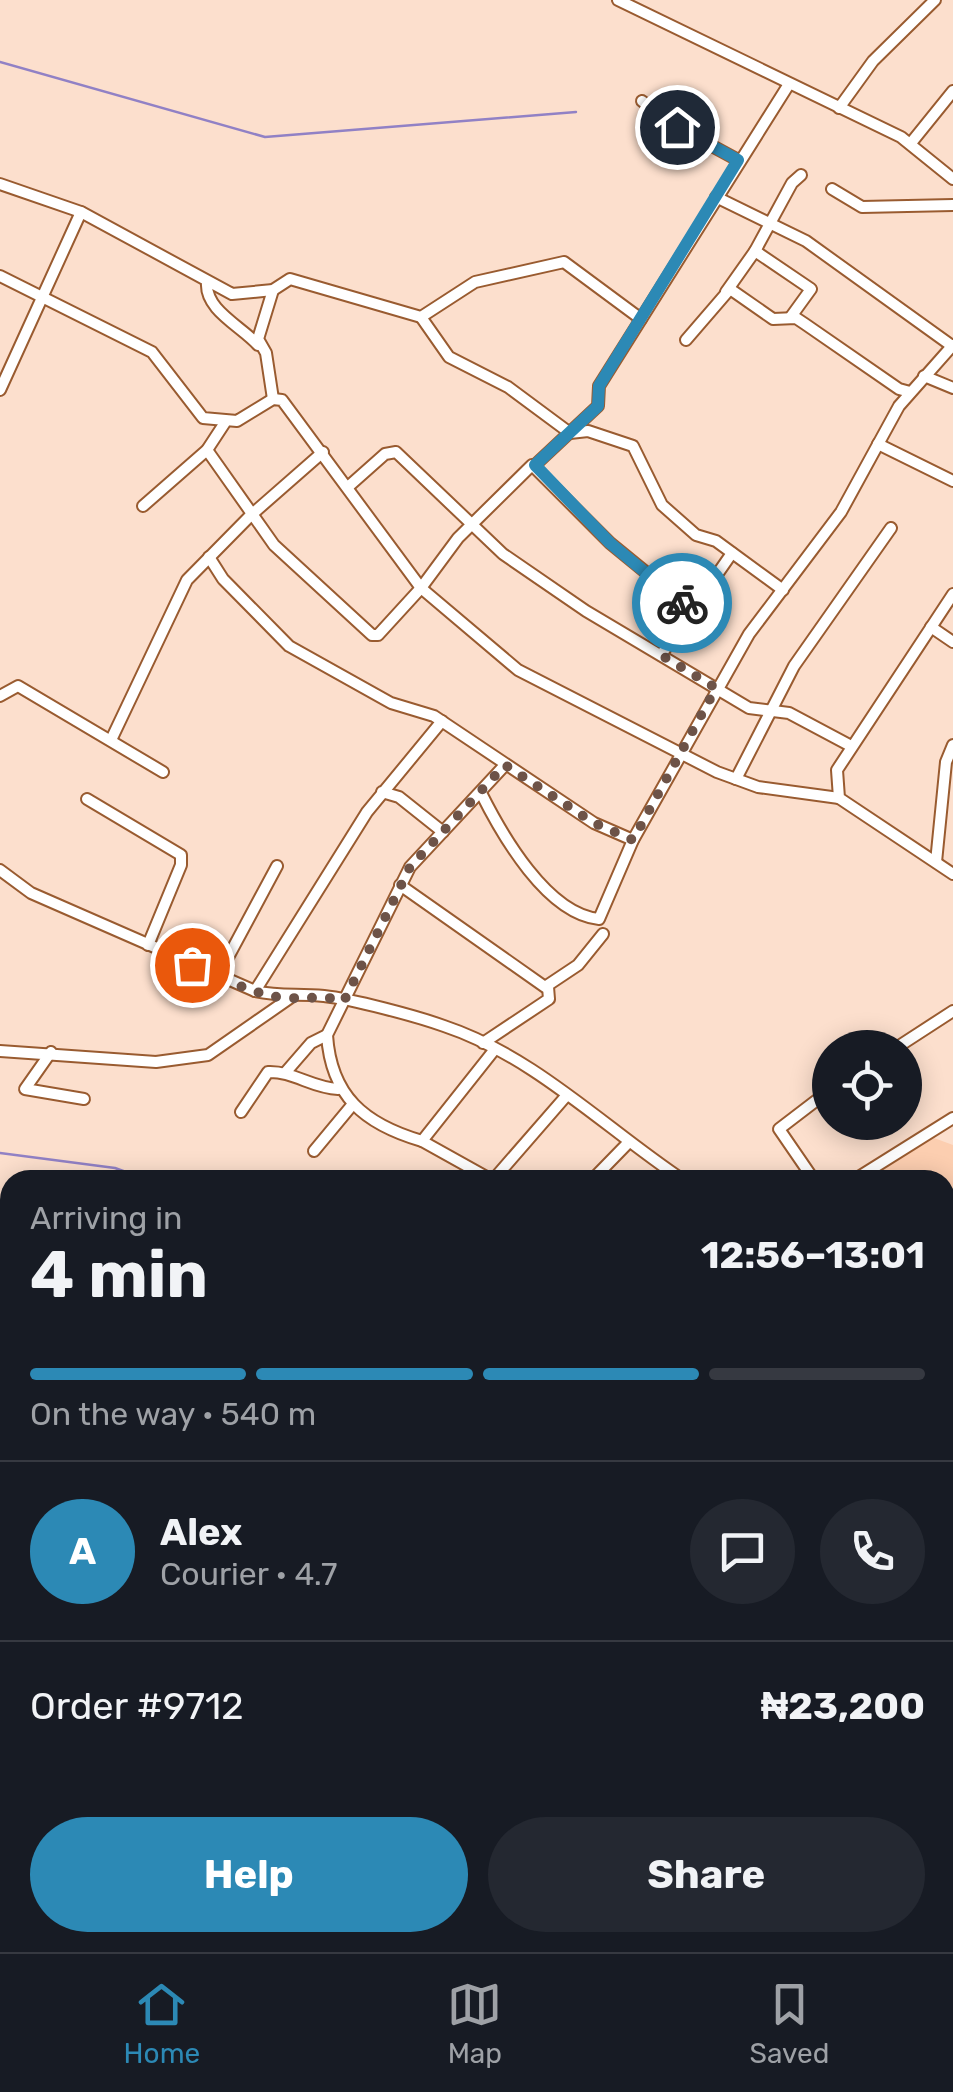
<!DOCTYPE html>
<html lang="en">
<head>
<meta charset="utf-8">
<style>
	:root { --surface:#171b24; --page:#242831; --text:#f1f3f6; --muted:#9ea1a6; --line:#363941; --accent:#2c89b5 }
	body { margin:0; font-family:Rubik,sans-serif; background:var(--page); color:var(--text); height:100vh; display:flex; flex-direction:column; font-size:38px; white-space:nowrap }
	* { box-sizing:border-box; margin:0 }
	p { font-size:32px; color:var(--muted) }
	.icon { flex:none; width:55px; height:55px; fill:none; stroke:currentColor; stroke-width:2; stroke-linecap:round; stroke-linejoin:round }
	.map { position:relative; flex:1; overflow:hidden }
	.sheet { position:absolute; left:0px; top:1170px; width:955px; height:782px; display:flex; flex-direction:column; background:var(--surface); border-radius:30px 30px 0 0; box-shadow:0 5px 25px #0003 }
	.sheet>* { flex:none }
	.fabs { position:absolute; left:812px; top:1030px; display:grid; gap:20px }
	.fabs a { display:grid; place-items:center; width:110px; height:110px; border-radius:50%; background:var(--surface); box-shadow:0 5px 25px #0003; font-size:50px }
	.pin { position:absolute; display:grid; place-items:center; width:85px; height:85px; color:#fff; margin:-42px; border:5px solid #fff; border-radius:50%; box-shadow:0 2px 10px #0007 }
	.courier { position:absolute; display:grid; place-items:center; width:100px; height:100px; margin:-50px; border:8px solid #2c89b5; border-radius:50%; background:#fff; color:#222; box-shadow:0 2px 12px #0007 }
	.head em { font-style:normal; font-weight:700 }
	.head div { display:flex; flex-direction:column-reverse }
	.head { display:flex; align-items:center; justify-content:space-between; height:170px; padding:0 30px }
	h1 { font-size:65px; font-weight:700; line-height:75px }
	.bar { display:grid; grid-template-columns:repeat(4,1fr); gap:15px 10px; align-content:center; height:120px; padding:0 30px }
	.bar i { height:12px; border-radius:8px; background:var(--line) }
	.bar .active { background:var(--accent) }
	.bar p { grid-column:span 4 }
	.line { display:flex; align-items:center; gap:25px; padding:0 30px; border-top:2px solid var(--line) }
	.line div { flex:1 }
	.round { display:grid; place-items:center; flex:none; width:105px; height:105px; border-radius:52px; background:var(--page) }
	.cta { display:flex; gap:20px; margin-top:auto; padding:20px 30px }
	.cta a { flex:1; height:115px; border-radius:60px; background:var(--accent); color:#fff; font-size:40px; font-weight:700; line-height:115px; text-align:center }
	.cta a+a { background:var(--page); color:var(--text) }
	.dock { display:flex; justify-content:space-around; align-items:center; height:140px; border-top:2px solid var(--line); background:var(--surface); font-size:28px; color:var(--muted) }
	.dock a { display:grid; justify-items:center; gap:5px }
	.dock .active { color:var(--accent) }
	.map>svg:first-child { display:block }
	.built { fill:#fcceb0 }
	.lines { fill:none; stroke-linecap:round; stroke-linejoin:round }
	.stream { stroke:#9181c5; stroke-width:2.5 }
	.minor-casing { stroke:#995b30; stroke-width:14 }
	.minor { stroke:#fff; stroke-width:10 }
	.done { stroke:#6d5348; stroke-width:10; stroke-dasharray:0 18 }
	.route { stroke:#2c89b5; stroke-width:12 }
</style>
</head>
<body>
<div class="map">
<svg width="953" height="1952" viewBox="0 0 953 1952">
	<rect width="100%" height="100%" fill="#fcdfcd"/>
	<g class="built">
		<path d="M934 1138 953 1145V1403L945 1407V1180H855Z"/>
		<path d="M0 1401 10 1402V1942L362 1943 361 1952H0Z"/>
	</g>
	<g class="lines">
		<g class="stream">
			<path d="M0 62 265 137 576 112"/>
			<path d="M0 1153 115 1168 148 1180"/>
		</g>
		<defs>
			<g id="minor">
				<path d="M618 0 901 137 953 179"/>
				<path d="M642 101 677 127 738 160"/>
				<path d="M839 108 873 61 935 0"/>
				<path d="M911 143 953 91"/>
				<path d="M0 184 81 212 232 294 273 290 290 279 421 317 475 282 564 262 641 319"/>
				<path d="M832 189 862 207 953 205"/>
				<path d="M716 197 806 241 952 346"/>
				<path d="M755 251 811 289 790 318"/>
				<path d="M0 276 152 352 203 418 237 421 273 399 282 400 421 588 518 670 717 772 758 787 839 798"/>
				<path d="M207 283C205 310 241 326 258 345"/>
				<path d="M726 292 755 251 792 183 801 175"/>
				<path d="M421 317 449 357 508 387 570 433 588 431 633 446 662 505 696 535 716 541 783 590"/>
				<path d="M686 340 730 289 773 319 796 318 805 324 899 389 910 392"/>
				<path d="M924 376 953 388"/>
				<path d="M0 390 81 212"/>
				<path d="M273 399 266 353 258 339 273 290"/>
				<path d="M878 444 953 481"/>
				<path d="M207 450 274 545 372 635H378L421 588 458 538 532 465 610 543 692 610"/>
				<path d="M535 465 598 406 599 386 789 84"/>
				<path d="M349 486 385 454 396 452 503 554 586 611 749 708 789 713 851 746"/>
				<path d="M143 506 207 450 226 421"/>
				<path d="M209 557 223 579 289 646 391 703 434 716 594 823 633 840"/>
				<path d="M953 594 837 770 839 798 953 874"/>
				<path d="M931 627 953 642"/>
				<path d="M661 655 732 553"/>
				<path d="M0 696 18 686 163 772"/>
				<path d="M111 740 187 580 250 516 323 452"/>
				<path d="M736 779 794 666 891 528"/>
				<path d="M382 792 399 797 443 832"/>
				<path d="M481 793C502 835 547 914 599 919L633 840 749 634 841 512 899 406 953 345"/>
				<path d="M87 799 181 855V865L148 945"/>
				<path d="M936 862 946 762 953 745"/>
				<path d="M0 870 31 893 255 991C281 997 299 993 324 996 352 999 416 1016 444 1026 534 1056 605 1128 683 1180"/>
				<path d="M400 885 545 987 578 965 603 934"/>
				<path d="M218 976 277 866"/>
				<path d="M255 991 367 812 442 721"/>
				<path d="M483 1043 549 999 548 987"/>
				<path d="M896 1048 953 1011"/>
				<path d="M495 1049 422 1141C364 1124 331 1096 327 1035L410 867 505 765"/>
				<path d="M0 1051 156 1062 208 1055 290 998"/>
				<path d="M51 1052 25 1089 84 1099"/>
				<path d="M285 1073 311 1043 327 1035"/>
				<path d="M241 1112 268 1072C293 1071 312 1088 338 1089"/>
				<path d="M422 1141 492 1180"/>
				<path d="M314 1151 353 1104"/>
				<path d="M493 1180 567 1095"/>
				<path d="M592 1180 628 1143"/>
				<path d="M814 1180 779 1129 830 1090"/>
				<path d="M854 1180 953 1118"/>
				<path d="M945 1621 953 1617"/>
				<path d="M519 1942 530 1952"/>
				<path d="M470 1952 478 1942"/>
				<path d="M571 1952 579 1942"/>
				<path d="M699 1952 709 1942"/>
			</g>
		</defs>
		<use href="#minor" class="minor-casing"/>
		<use href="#minor" class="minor"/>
	</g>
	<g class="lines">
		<path class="done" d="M192 965C222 977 256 997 289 998 309 999 324 995 344 1001L410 867 505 765 594 823 633 840 716 688 661 655 692 610 682 603"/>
		<path class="route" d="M677 127 738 160 599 386 598 406 535 465 610 543 682 603"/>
	</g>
</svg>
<div class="fabs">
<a><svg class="icon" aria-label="locate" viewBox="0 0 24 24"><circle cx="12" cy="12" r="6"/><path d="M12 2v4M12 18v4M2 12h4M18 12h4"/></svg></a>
</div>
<div class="pin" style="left:192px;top:965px;background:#ea580c"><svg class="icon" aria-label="bag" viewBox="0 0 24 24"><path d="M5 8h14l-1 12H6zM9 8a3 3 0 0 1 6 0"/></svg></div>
<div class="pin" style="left:677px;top:127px;background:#1f2937"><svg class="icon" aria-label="home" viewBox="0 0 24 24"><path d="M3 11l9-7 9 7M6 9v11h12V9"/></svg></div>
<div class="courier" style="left:682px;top:603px"><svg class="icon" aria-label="bike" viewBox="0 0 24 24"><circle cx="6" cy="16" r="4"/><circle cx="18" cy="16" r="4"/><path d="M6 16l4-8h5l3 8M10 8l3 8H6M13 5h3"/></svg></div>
<section class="sheet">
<div class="head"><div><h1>4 min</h1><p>Arriving in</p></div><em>12:56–13:01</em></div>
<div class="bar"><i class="active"></i><i class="active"></i><i class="active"></i><i></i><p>On the way · 540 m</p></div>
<div class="line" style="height:180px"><b class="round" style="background:var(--accent);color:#fff">A</b><div><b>Alex</b><p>Courier · 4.7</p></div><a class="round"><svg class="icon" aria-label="chat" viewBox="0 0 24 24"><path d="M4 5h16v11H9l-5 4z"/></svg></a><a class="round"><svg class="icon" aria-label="phone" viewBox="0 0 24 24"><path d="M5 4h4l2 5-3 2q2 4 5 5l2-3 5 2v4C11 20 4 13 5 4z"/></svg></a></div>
<div class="line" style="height:130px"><div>Order #9712</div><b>₦23,200</b></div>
<div class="cta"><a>Help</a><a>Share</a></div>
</section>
</div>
<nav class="dock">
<a class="active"><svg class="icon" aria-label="home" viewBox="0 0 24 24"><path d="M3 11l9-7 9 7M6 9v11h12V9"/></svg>Home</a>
<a><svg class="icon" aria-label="map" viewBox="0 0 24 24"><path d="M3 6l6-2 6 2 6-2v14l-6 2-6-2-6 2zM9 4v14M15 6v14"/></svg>Map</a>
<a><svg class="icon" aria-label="saved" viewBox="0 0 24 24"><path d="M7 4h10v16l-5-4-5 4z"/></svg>Saved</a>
</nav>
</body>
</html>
